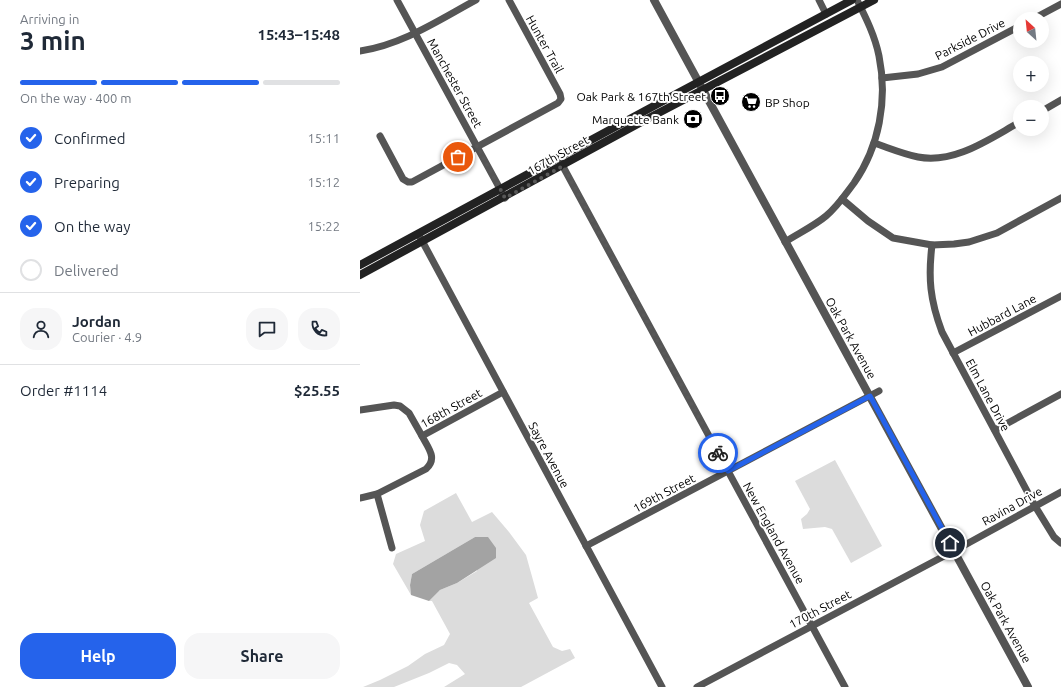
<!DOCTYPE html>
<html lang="en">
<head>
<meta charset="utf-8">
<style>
	:root { --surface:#fff; --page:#f6f6f7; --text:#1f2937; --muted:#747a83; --line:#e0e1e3; --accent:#2563eb }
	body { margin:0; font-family:Ubuntu,sans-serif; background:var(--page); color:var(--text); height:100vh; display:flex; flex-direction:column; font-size:15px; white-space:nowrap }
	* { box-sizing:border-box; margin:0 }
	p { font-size:13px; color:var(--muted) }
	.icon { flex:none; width:22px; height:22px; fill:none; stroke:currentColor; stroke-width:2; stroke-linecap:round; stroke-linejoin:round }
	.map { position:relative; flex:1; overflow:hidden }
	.sheet { display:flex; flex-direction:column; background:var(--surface); width:360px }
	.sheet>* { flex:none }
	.needle { width:26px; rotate:333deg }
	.fabs { position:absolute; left:653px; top:12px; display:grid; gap:8px }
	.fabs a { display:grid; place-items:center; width:36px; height:36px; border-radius:50%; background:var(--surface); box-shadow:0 4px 16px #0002; font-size:20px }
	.pin { position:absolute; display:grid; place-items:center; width:34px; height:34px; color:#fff; margin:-17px; border:2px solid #fff; border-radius:50%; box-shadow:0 1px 4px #0007 }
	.courier { position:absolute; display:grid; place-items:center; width:40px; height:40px; margin:-20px; border:3px solid #2563eb; border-radius:50%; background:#fff; color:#222; box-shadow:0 1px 5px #0007 }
	.head em { font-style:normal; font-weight:600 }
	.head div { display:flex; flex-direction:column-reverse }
	.head { display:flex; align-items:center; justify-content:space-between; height:68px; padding:0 20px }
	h1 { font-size:26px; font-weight:600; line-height:30px }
	.bar { display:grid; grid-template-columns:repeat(4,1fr); gap:6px 4px; align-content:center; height:48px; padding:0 20px }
	.bar i { height:5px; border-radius:3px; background:var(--line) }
	.bar .active { background:var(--accent) }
	.bar p { grid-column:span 4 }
	.line { display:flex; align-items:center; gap:10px; padding:0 20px; border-top:1px solid var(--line) }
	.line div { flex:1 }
	.round { display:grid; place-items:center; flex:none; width:42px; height:42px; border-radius:16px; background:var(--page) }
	ol { padding:0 20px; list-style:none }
	li { display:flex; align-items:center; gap:12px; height:44px }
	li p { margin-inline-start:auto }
	li .icon { padding:4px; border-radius:50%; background:var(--accent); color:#fff; stroke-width:4 }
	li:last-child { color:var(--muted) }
	li i { width:22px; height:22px; border:2px solid var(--line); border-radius:50% }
	.cta { display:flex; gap:8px; margin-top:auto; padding:8px 20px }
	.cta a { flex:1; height:46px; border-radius:16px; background:var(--accent); color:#fff; font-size:16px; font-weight:600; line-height:46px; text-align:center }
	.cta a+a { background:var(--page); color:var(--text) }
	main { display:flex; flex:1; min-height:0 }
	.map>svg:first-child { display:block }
	.green { fill:#dcdcdc }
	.water { fill:#a3a3a3 }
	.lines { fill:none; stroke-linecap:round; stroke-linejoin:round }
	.minor { stroke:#555; stroke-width:7 }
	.tertiary { stroke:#555; stroke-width:8 }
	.secondary { stroke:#222; stroke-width:8 }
	.done { stroke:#595959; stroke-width:4; stroke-dasharray:0 7.2 }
	.route { stroke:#2563eb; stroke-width:5 }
	.labels { text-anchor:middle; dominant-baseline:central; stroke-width:4; stroke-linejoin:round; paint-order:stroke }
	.street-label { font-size:12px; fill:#000; stroke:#fff }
	.poi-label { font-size:12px; fill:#000; stroke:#fff; text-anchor:end }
</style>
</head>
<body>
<main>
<section class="sheet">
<div class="head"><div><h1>3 min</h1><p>Arriving in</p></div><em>15:43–15:48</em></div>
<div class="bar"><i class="active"></i><i class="active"></i><i class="active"></i><i></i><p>On the way · 400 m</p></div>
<ol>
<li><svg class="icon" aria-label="check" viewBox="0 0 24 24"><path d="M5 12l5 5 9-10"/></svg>Confirmed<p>15:11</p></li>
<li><svg class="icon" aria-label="check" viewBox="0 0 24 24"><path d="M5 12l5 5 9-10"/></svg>Preparing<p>15:12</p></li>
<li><svg class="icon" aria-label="check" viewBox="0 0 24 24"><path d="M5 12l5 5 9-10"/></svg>On the way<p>15:22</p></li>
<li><i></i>Delivered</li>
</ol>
<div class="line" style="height:72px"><a class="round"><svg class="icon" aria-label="person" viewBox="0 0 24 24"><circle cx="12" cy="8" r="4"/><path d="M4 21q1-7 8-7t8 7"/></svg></a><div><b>Jordan</b><p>Courier · 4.9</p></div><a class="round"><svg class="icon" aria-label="chat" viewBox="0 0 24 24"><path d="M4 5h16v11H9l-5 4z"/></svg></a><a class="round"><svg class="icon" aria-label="phone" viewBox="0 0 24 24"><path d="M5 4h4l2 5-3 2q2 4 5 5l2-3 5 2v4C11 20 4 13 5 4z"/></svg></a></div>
<div class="line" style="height:52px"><div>Order #1114</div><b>$25.55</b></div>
<div class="cta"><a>Help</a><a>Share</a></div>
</section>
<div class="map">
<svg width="701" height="687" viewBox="0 0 701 687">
	<rect width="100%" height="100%" fill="#fff"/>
	<g class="green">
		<path d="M475 460 522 546 491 563 472 529 465 527 443 529 441 519 447 514 450 509 435 481Z"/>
		<path d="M96 493 112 522 132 512 149 532 166 555 178 598 169 603 193 647 202 651 210 649 215 658 161 687H84L105 674 97 665 89 663 69 673 34 687H3L20 680 48 666 65 654 84 645 90 634 72 601H69L80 590 97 583 117 571 115 537 52 574 50 585 51 595 33 564 36 554 65 541 60 525 64 511Z"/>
	</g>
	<path class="water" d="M115 537H128L136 548V558L97 583 80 590 69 601 51 595 50 585 52 574Z"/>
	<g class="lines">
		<g class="minor">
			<path d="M37 0 145 198"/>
			<path d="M459 0 466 14"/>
			<path d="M673 19 701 4"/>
			<path d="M0 51C42 45 79 20 116 0"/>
			<path d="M522 78 558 74 582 67 660 26"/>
			<path d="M682 111 701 100"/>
			<path d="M20 136 43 179 48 182H52L198 103 201 99 200 94 149 0"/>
			<path d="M514 143C529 148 543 154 558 157 595 164 629 139 660 122"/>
			<path d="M200 161 485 687"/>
			<path d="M482 199 508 221 533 238 572 245 594 244 609 242 637 233 701 198"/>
			<path d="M60 237 302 687"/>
			<path d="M425 242C439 233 454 226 466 216 477 207 485 195 494 183 519 147 528 100 519 56 515 36 506 18 497 0"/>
			<path d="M572 245C568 278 570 300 582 332L675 506 694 537 701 543"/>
			<path d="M593 353 701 296"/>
			<path d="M0 410 34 405 40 406 49 413 62 436"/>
			<path d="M635 430 701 394"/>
			<path d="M17 494 32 548"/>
			<path d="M0 498 17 494 66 469C78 458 68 448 62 436L143 392"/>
			<path d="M226 546 519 391"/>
			<path d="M337 687 603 546 701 492"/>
		</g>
		<path class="tertiary" d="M294 0 668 687"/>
		<g class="secondary">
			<path d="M0 265 316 94 492 0"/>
			<path d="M0 275 287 119 514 0"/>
		</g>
	</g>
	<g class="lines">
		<path class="done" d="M98 157 117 146 145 198 203 166 358 453"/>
		<path class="route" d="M358 453 368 471 510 396 590 543"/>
	</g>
	<defs>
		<symbol id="bus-disc" viewBox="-11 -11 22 22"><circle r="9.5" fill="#000" stroke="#fff"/><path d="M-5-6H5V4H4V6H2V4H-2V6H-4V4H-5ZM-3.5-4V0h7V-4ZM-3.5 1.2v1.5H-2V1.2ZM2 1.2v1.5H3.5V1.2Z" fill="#fff"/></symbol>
		<symbol id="supermarket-disc" viewBox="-11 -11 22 22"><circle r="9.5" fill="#000" stroke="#fff"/><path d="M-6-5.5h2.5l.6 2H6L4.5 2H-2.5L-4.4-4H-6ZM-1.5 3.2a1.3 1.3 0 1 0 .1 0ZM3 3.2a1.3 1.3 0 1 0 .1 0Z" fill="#fff"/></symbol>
		<symbol id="bank-disc" viewBox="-11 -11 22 22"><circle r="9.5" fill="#000" stroke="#fff"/><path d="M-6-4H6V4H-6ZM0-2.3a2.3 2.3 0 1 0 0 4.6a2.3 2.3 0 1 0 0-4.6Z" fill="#fff"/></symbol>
	</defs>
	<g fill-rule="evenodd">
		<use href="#bus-disc" x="349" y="85" width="22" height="22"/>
		<use href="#supermarket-disc" x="380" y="91" width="22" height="22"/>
		<use href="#bank-disc" x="322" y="108" width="22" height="22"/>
	</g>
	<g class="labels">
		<g class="street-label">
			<text transform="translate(610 39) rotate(-27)">Parkside Drive</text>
			<text transform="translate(185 44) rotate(61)">Hunter Trail</text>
			<text transform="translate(95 83) rotate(61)">Manchester Street</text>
			<text transform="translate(198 155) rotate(-29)">167th Street</text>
			<text transform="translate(642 315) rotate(-28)">Hubbard Lane</text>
			<text transform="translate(491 338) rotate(61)">Oak Park Avenue</text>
			<text transform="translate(628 395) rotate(62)">Elm Lane Drive</text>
			<text transform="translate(91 408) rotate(-29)">168th Street</text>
			<text transform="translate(189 455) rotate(62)">Sayre Avenue</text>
			<text transform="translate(304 493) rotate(-28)">169th Street</text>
			<text transform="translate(652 506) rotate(-29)">Ravina Drive</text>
			<text transform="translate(414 533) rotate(61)">New England Avenue</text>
			<text transform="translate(460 609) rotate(-28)">170th Street</text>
			<text transform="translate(646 622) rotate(61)">Oak Park Avenue</text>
		</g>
		<g class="poi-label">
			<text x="346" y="96">Oak Park &amp; 167th Street</text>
			<text x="405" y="102" text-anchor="start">BP Shop</text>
			<text x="319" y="119">Marquette Bank</text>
		</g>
	</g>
</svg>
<div class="fabs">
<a><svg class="needle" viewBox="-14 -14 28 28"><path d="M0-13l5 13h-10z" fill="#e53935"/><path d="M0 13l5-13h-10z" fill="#747a83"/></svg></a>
<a>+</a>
<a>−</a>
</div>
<div class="pin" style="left:98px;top:157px;background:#ea580c"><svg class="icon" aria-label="bag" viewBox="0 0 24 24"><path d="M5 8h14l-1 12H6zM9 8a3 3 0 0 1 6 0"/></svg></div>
<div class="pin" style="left:590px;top:543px;background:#1f2937"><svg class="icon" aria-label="home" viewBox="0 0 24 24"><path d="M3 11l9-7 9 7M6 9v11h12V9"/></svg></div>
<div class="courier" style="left:358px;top:453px"><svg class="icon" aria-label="bike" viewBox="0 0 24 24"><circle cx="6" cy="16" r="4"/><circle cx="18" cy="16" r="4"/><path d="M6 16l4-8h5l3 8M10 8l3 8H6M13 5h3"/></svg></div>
</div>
</main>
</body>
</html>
